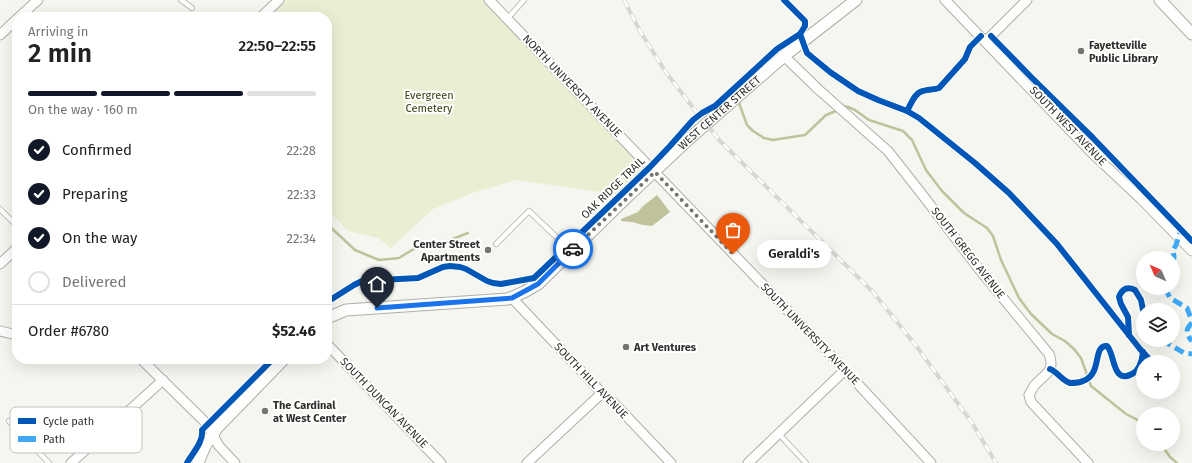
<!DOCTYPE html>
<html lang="en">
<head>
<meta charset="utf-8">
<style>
	:root { --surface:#fff; --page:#f6f6f6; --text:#222; --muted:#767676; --line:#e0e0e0; --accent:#111827 }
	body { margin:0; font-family:"Fira Sans",sans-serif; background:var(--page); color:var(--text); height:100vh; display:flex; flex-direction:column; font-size:15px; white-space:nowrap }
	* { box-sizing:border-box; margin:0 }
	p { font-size:13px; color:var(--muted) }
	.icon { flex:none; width:22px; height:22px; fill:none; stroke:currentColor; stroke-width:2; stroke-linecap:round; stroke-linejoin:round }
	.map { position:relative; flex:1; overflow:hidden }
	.side { position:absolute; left:12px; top:12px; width:320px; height:352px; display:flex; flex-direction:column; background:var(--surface); border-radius:16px; box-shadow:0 4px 16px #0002 }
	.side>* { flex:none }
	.needle { width:26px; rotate:315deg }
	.tools { position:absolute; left:1136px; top:251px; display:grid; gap:8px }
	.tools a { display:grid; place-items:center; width:44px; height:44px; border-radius:50%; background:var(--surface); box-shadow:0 4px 16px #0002; font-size:20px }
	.pin { position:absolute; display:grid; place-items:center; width:34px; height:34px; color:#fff; margin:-41px -17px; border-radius:50% 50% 50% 0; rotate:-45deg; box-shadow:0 0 4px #0007 }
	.pin .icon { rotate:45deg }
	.courier { position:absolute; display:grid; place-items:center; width:40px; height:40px; margin:-20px; border:3px solid #1a73e8; border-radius:50%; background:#fff; color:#222; box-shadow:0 1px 5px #0007 }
	.bubble { position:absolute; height:28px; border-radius:14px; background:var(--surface); box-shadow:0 4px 16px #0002; font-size:13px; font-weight:600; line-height:28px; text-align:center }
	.head em { font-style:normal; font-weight:600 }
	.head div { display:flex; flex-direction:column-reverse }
	.head { display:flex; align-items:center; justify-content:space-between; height:68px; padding:0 16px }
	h1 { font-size:26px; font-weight:600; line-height:30px }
	.bar { display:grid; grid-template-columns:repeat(4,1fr); gap:6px 4px; align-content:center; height:48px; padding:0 16px }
	.bar i { height:5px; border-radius:3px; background:var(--line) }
	.bar .on { background:var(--accent) }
	.bar p { grid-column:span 4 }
	.line { display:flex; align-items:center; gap:10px; padding:0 16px; border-top:1px solid var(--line) }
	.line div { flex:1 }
	ol { padding:0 16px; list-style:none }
	li { display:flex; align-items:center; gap:12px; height:44px }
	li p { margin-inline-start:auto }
	li .icon { padding:4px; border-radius:50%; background:var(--accent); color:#fff; stroke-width:4 }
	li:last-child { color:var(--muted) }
	li i { width:22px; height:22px; border:2px solid var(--line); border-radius:50% }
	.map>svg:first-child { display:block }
	.green { fill:#eceed4 }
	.water { fill:#bfc29a }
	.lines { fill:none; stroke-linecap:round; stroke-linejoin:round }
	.stream { stroke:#bfc29a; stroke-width:2.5 }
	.service-casing { stroke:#aeaeab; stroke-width:6 }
	.minor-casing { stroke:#aeaeab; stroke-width:11 }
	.tertiary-casing { stroke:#aeaeab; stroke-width:13 }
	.service { stroke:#fefefd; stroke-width:4.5 }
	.minor { stroke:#fefefd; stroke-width:9 }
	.tertiary { stroke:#fefefd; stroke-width:11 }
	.rail-casing { stroke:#d6d6d5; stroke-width:4 }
	.rail { stroke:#fffffe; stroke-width:2.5; stroke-dasharray:8; stroke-linecap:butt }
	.quiet { stroke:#3fa9f5; stroke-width:5; stroke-dasharray:10 5; stroke-linecap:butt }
	.cycleway-casing { stroke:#fffffe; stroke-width:8 }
	.cycleway { stroke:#0057b8; stroke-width:6 }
	.done { stroke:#747471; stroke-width:4; stroke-dasharray:0 7.2 }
	.route { stroke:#1a73e8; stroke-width:5 }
	.poi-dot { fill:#747471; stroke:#fffffe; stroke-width:1.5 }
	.labels { text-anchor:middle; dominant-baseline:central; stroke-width:4; stroke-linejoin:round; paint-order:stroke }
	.poi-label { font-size:11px; font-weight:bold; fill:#2e2e2c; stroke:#fffffe; text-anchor:start }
	.street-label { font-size:11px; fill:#2e2e2c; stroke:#fffffe }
	.park-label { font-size:11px; fill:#3a3d11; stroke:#fffffe }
	.key { fill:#fffffe; stroke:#c0c0bf; stroke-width:1 }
	.key-label { font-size:11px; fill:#2e2e2c }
</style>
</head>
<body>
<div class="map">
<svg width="1192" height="463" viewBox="0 0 1192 463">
	<rect width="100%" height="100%" fill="#f6f6f1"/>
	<path class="green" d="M279 0H489L655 172 628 196 516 180 475 192 433 209 391 248 378 238 348 231 327 209V17H261Z"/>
	<path class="water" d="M657 195 670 212 652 226 643 225 632 222 621 221V219L638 212 642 207Z"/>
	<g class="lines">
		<g class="stream">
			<path d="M739 103 747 125 753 131 764 138 773 140 805 135 826 115 836 111"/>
			<path d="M843 106 848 107 855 110 869 120 903 131 912 140 926 170 942 191 964 213 987 228 993 236 1001 260 1019 298 1031 314 1052 334 1065 341 1074 349 1081 358 1091 386 1126 414 1136 419 1143 425"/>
			<path d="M327 224 355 250 379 260 399 258 417 247 445 242 468 233"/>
			<path d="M1161 444 1170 457 1177 463"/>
		</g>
		<defs>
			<g id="service">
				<path d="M181 0 192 8"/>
				<path d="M507 19 524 0"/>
				<path d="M0 209 17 226"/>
				<path d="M496 244 529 211 571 251"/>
				<path d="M9 421 49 463"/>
				<path d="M779 434 806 463"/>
			</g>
			<g id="minor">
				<path d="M489 0 845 370 931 463"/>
				<path d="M945 0 1092 153 1141 199 1192 251"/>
				<path d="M19 17 38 0"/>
				<path d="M261 17 279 0"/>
				<path d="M0 35 17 19"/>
				<path d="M986 41 1027 0"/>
				<path d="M784 56 818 89 888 151 921 193 979 269 1049 354C1056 372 1044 374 1034 386 1032 389 1031 392 1029 395L1031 402 1088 463"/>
				<path d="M0 264 17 248"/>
				<path d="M512 298 602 393 615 404 671 463"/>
				<path d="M0 331 17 335"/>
				<path d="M327 344 441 463"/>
				<path d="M141 359 207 424 219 446 235 463"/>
				<path d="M71 463 163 380"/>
				<path d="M527 463 602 393"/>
				<path d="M748 463 845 370"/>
			</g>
			<g id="tertiary">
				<path d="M1160 0 1192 34"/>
				<path id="s1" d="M327 318 346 310 508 299 524 292 538 284 628 196 690 138 784 56 856 0"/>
				<path d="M198 463 205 446 217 428 284 359"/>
			</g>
		</defs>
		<use href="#service" class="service-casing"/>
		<use href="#minor" class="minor-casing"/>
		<use href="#tertiary" class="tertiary-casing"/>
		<use href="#service" class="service"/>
		<use href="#minor" class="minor"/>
		<use href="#tertiary" class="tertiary"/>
		<defs>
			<path id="rail" d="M624 0 640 31 665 71 694 109 720 141 873 292 917 347 972 423 996 463"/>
		</defs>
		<use href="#rail" class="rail-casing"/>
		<use href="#rail" class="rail"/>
		<g class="quiet">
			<path d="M1173 263 1174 257 1173 250 1176 245 1181 230"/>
			<path d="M1143 266 1141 270 1143 276"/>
			<path d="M1165 288 1170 298 1187 308 1192 321"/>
			<path d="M1192 323C1185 329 1186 335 1192 341"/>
			<path d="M1162 340 1184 353 1192 354"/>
		</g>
		<defs>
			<g id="cycleway">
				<path d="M784 0 805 21V26L800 34 807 53 830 72 858 91 878 100 907 111 919 118 975 163 1009 193 1057 244 1140 349 1152 362"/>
				<path d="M991 36 1032 78 1093 138 1192 241"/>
				<path d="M907 111C911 104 915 92 923 91 929 89 934 90 939 88L965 59 970 47 981 36"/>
				<path d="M327 302 354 285 362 281 418 278 443 267 450 266 460 267 466 269 487 281 493 283 501 284 534 278 650 167 670 146 693 120 702 113 715 106 777 49 800 34"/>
				<path d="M1129 335 1128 317 1121 304 1119 297C1122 289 1127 286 1135 290L1141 300 1143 310"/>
				<path d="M1050 369C1058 372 1062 381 1070 383 1074 383 1079 383 1083 381 1103 374 1092 345 1107 346 1115 353 1112 385 1132 374 1140 370 1142 361 1143 352"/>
				<path d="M187 463C192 454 204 441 202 430L273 359"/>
			</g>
		</defs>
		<use href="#cycleway" class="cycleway-casing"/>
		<use href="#cycleway" class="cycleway"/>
	</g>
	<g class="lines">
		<path class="done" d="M573 249 655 172 733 254"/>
		<path class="route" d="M377 308 512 298 538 284 573 249"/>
	</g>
	<g class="poi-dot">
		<circle cx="1081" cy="51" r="4"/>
		<circle cx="488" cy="250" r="4"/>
		<circle cx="626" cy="347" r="4"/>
		<circle cx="265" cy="411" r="4"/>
	</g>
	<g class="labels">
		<g class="poi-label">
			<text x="1089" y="45">Fayetteville<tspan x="1089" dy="13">Public Library</tspan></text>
			<text x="480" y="244" text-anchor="end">Center Street<tspan x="480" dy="13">Apartments</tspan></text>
			<text x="634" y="347">Art Ventures</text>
			<text x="273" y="405">The Cardinal<tspan x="273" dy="13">at West Center</tspan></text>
		</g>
		<g class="street-label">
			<text transform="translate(572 86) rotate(46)">NORTH UNIVERSITY AVENUE</text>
			<text stroke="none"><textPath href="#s1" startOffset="466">WEST CENTER STREET</textPath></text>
			<text transform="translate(1068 126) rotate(46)">SOUTH WEST AVENUE</text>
			<text transform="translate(613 188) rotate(-44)">OAK RIDGE TRAIL</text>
			<text transform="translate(968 253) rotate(52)">SOUTH GREGG AVENUE</text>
			<text transform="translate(810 334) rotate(46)">SOUTH UNIVERSITY AVENUE</text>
			<text transform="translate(591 381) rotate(46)">SOUTH HILL AVENUE</text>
			<text transform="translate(384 403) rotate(46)">SOUTH DUNCAN AVENUE</text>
		</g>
		<g class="park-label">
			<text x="429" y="95">Evergreen<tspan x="429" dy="13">Cemetery</tspan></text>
		</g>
	</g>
	<rect x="10" y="407" width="132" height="46" rx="6" class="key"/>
	<rect x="18" y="418" width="18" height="6" fill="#0057b8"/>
	<rect x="18" y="436" width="18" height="6" fill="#3fa9f5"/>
	<g class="key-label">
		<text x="43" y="425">Cycle path</text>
		<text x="43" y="443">Path</text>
	</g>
</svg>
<div class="tools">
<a><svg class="needle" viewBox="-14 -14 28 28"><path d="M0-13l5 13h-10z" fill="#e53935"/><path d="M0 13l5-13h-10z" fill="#767676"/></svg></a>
<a><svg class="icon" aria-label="layers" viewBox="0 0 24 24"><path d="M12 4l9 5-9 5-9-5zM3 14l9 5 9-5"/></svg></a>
<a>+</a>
<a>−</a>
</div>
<div class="pin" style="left:733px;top:254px;background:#ea580c"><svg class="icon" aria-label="bag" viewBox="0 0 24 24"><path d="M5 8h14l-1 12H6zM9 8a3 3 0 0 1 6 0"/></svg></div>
<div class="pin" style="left:377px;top:308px;background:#1f2937"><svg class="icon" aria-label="home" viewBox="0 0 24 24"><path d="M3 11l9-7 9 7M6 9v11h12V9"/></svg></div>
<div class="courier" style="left:573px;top:249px"><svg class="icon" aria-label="car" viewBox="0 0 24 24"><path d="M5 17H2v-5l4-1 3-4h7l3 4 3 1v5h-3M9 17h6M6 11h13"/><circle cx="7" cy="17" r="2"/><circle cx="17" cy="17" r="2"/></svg></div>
<div class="bubble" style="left:757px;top:240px;width:74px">Geraldi's</div>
<section class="side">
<div class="head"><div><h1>2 min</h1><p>Arriving in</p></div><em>22:50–22:55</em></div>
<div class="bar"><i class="on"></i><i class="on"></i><i class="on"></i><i></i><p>On the way · 160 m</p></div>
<ol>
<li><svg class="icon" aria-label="check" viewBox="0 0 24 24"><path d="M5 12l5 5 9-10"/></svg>Confirmed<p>22:28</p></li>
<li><svg class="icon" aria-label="check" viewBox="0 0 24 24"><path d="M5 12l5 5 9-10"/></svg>Preparing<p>22:33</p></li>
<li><svg class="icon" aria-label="check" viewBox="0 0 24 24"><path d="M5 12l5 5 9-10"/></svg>On the way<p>22:34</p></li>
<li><i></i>Delivered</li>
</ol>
<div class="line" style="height:52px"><div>Order #6780</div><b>$52.46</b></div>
</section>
</div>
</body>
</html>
